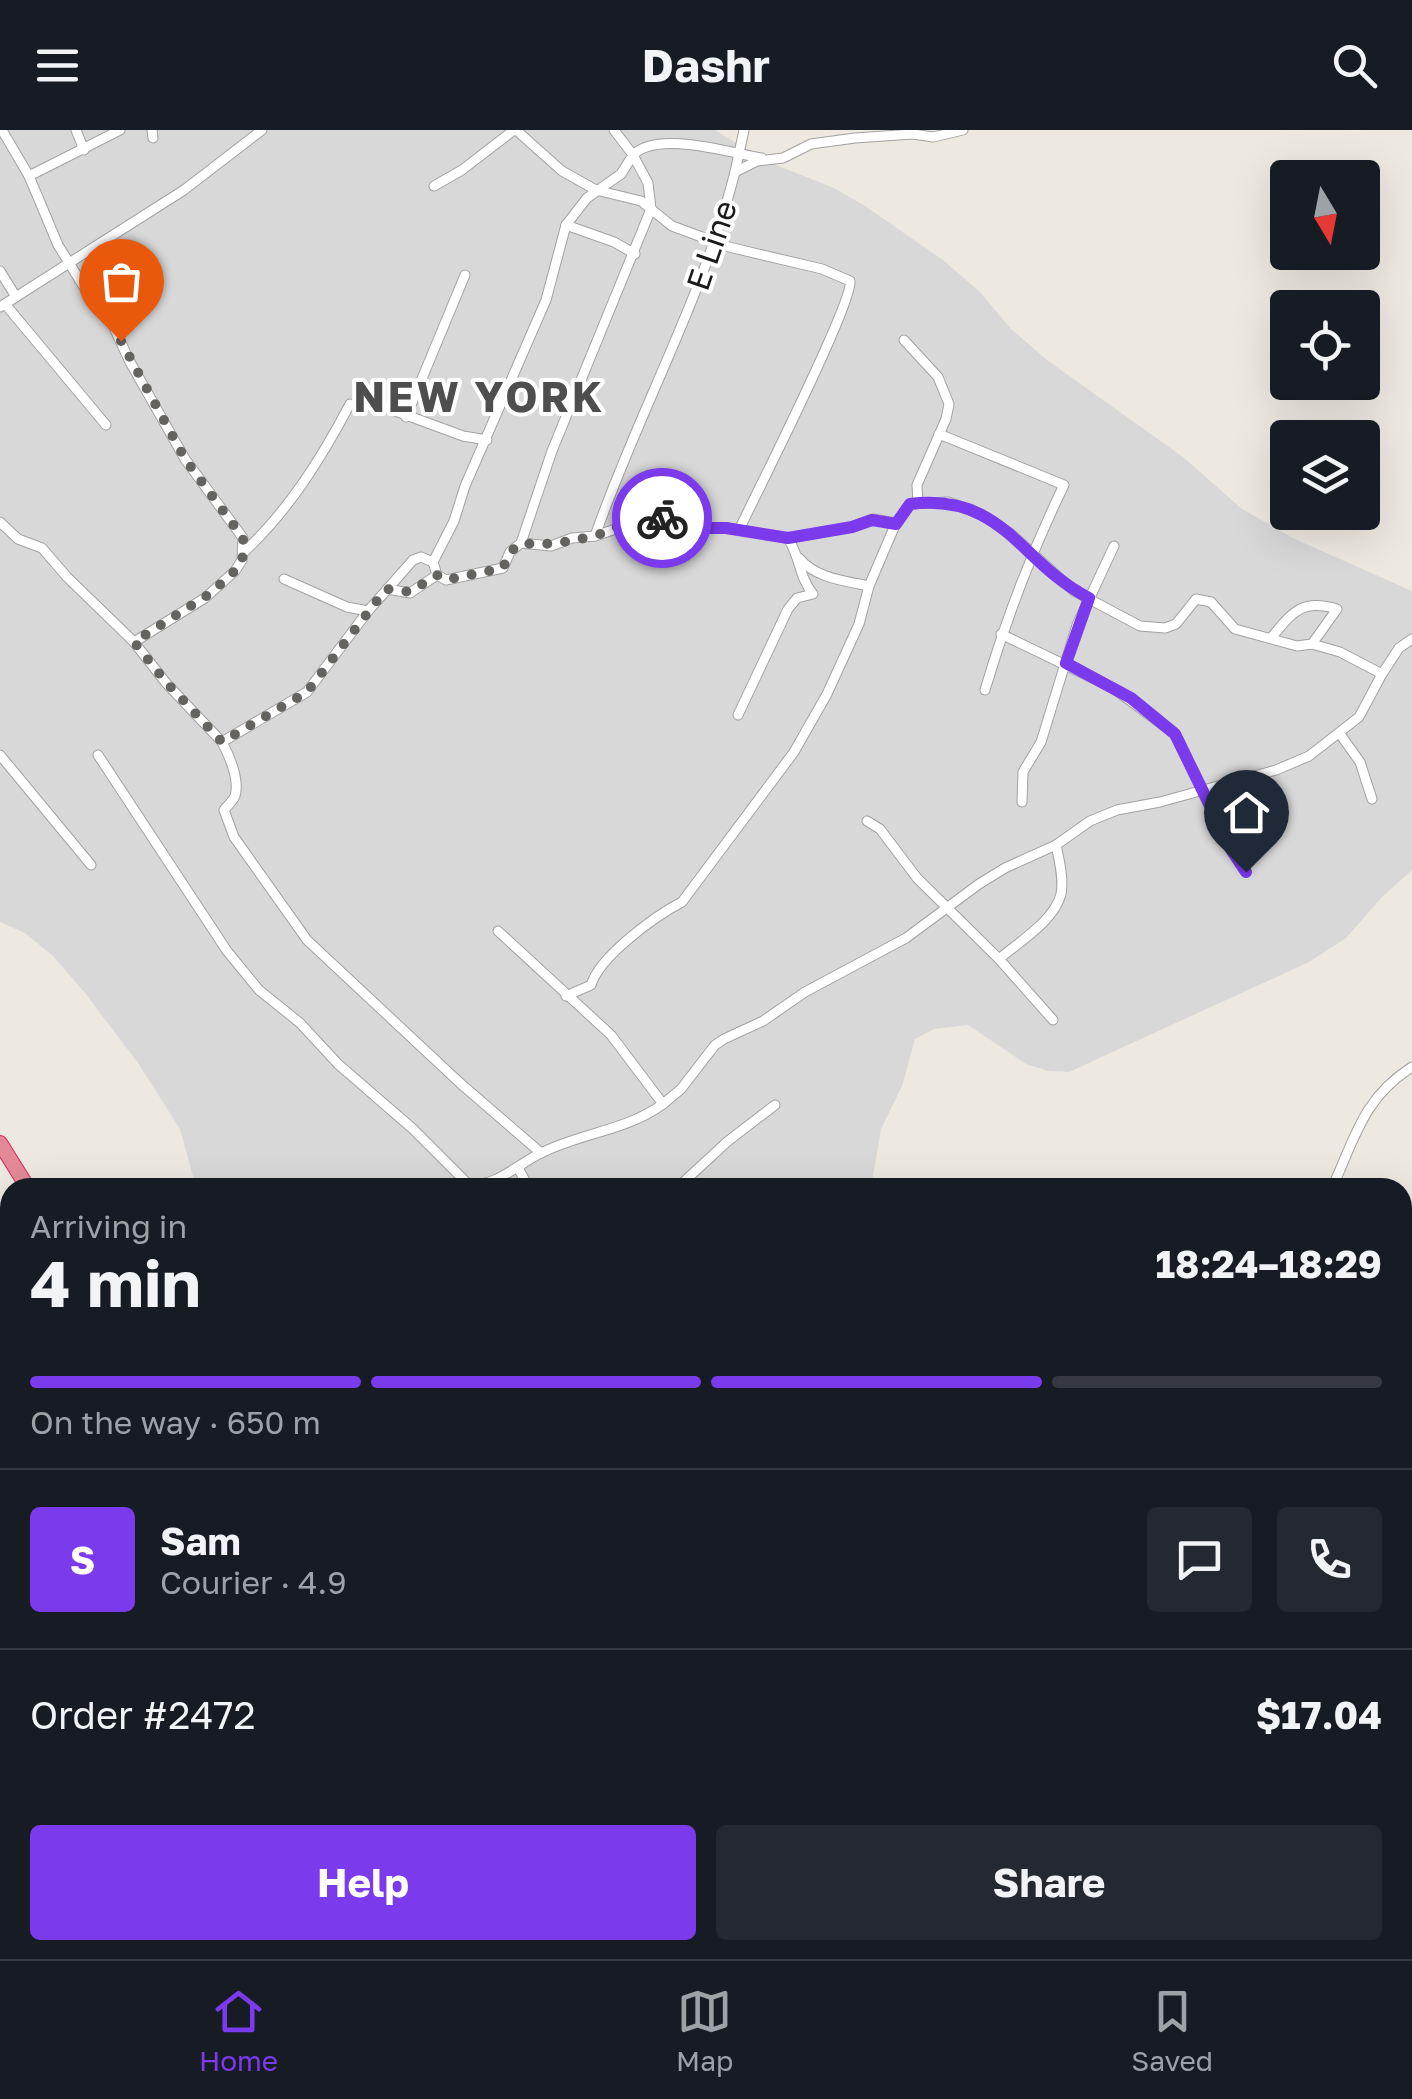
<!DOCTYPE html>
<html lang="en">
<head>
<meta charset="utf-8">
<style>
	:root { --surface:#171b24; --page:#242831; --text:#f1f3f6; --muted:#9ea1a6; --line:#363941; --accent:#7c3aed }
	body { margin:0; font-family:"Golos Text",sans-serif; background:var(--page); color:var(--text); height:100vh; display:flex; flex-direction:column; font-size:38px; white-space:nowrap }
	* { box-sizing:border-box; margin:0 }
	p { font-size:32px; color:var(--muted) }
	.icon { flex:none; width:55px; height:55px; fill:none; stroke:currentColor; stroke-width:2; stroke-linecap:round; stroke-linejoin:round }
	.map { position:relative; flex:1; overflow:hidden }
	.side { position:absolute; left:0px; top:1048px; width:1412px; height:782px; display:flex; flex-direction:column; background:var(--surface); border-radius:30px 30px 0 0; box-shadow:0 10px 40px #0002 }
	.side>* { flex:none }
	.needle { width:65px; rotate:170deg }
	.tools { position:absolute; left:1270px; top:30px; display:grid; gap:20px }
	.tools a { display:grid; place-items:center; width:110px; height:110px; border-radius:10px; background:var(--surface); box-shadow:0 10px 40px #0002; font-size:50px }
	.pin { position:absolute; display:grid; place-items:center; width:85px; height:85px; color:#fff; margin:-102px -42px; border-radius:50% 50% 50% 0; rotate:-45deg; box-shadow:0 0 10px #0007 }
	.pin .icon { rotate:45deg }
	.courier { position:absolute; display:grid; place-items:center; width:100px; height:100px; margin:-50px; border:8px solid #7c3aed; border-radius:50%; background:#fff; color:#222; box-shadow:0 2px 12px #0007 }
	.summary em { font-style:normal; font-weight:700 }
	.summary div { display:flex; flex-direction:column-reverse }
	.summary { display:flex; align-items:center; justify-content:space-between; height:170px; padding:0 30px }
	h1 { font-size:65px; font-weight:700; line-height:75px }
	.bar { display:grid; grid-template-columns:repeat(4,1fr); gap:15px 10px; align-content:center; height:120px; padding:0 30px }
	.bar i { height:12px; border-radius:8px; background:var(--line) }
	.bar .on { background:var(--accent) }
	.bar p { grid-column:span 4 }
	.line { display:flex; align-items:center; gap:25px; padding:0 30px; border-top:2px solid var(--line) }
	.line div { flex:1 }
	.round { display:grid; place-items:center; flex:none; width:105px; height:105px; border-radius:10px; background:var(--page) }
	.button { display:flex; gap:20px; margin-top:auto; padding:20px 30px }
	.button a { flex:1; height:115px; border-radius:10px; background:var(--accent); color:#fff; font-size:40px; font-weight:700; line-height:115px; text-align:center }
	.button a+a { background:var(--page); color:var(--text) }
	header { display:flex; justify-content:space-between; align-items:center; height:130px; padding:0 30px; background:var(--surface); font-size:45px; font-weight:700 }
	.dock { display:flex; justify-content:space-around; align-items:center; height:140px; border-top:2px solid var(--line); background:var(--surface); font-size:28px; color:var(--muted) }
	.dock a { display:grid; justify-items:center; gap:5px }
	.dock .on { color:var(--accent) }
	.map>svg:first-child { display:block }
	.residential { fill:#d9d8d8 }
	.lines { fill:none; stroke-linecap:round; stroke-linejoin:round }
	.minor-casing { stroke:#a2a2a2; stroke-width:11 }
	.highway-casing { stroke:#d2265e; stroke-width:16 }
	.minor { stroke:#fff; stroke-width:9 }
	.highway { stroke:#e48998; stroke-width:14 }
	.done { stroke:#646360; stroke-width:10; stroke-dasharray:0 18 }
	.route { stroke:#7c3aed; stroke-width:12 }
	.labels { text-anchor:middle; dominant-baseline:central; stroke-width:8; stroke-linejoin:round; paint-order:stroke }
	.street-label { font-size:32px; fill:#1b1b1b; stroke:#fff }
	.district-label { font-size:42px; font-weight:bold; letter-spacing:2.5px; fill:#4e4e4e; stroke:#fff }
</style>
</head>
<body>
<header><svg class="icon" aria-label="menu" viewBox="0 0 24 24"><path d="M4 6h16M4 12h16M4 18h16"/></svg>Dashr<svg class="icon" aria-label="search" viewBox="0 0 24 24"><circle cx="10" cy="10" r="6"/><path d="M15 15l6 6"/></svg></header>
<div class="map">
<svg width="1412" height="1829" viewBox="0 0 1412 1829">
	<rect width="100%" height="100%" fill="#ede9e1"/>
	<g class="residential">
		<path d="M0 0H715L766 31 834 58 865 76 943 130 980 162 1011 199 1047 230 1183 327 1242 379 1295 409 1412 461V740L1382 767 1346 808 1309 832 1069 942 1048 941 1026 934 968 895 934 899 915 909 902 956 881 999 871 1057H196L180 999 138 933 85 863 53 826 25 803 0 792Z"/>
		<path d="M45 1820H659L660 1829H48Z"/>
		<path d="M830 1820H866L897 1829H829Z"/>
		<path d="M913 1820H1137L1132 1829H910Z"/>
	</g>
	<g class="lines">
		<defs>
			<g id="minor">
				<path d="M2 0 29 46 58 115 87 162 111 191 130 232 185 329 243 408 242 430 235 441 205 468 134 512"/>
				<path d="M76 0 84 20"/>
				<path d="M152 0 153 8"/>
				<path d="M516 0 562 41 596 60 641 71 672 96 729 117 822 139 850 151C854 171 755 366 739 400"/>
				<path d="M614 0 633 25 621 44 587 68 566 95 546 170 465 356 454 391 433 432 437 445 446 450 503 438 510 422 521 413 551 416 572 408 595 406 654 386 698 398H727L788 408 852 397 873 389 896 393 910 374 948 372 981 384 1010 403 1074 461 1140 496 1165 498 1176 494 1196 469 1211 472 1235 499 1297 516 1312 514 1340 522 1382 544 1359 587 1309 626 1276 640 1160 672 1117 680 1090 691 1056 715 1005 738 979 754 906 808 805 862 763 891 724 909 715 915 681 959 663 974"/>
				<path d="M735 42 744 0"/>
				<path d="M29 46 120 0"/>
				<path d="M434 56 462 40 514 0"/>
				<path d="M566 95 614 112 635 124"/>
				<path d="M0 141 16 167"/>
				<path d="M5 174 106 295"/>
				<path d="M0 177 184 60 262 0"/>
				<path d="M904 210 938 247 949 274 946 289 917 355 918 373"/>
				<path d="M371 272 463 306 487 310"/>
				<path d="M406 287 465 145"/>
				<path d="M939 304 1064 355C1032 421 1006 489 985 560"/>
				<path d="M0 392 18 409 42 418 67 447 134 512 166 553 222 612 307 562 368 481 413 430 421 427 433 432"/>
				<path d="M595 406C638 283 703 168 735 42L757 31 783 28 811 14 855 8 913 4 933 7 963 0"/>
				<path d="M521 413 552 321 651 79 648 53 633 25C658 0 730 23 762 28"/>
				<path d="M244 422C289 380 321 329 350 274"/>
				<path d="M799 428C815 448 845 451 869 456"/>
				<path d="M284 449 347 477 368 481"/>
				<path d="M387 459 410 463 437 445"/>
				<path d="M1001 504 1113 558 1175 604 1232 721 1246 742"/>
				<path d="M1271 508C1292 483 1301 468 1337 479L1312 514"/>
				<path d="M1382 544 1399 518 1412 509"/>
				<path d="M738 585 788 479 797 468 813 464C799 447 800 427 788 408"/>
				<path d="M1340 604 1360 632 1372 669"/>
				<path d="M222 612C229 625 240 650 235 666 233 671 228 675 224 680L234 707 307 810 460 953 541 1023"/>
				<path d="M0 625 91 735"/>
				<path d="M98 625 227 821 259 860 300 893 338 934 413 999 468 1054C492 1059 519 1034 539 1024 579 1003 626 1001 663 974L611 905 498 801"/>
				<path d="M1022 672 1023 642 1041 612 1077 495 1114 416"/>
				<path d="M867 691 880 699 917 748 999 829 1053 890"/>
				<path d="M999 829C1019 812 1055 790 1061 764 1064 749 1059 729 1056 715"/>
				<path d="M566 866 591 855C600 826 655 786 682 772L794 622 827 564 859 494 869 456 896 393"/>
				<path d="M518 1038 529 1058"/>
				<path d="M677 1058 728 1011 775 975"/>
				<path d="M1332 1058C1355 1008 1363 968 1412 937"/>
				<path d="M0 1148 10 1147"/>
				<path d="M1402 1332 1412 1328"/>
				<path d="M0 1385 10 1384"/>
				<path d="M0 1784 10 1776"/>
				<path d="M124 1820 130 1829"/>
				<path d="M208 1820 216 1829"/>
				<path d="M390 1829 412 1820"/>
				<path d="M504 1829 505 1820"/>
				<path d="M1076 1829 1081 1820"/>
				<path d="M1225 1829 1229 1820"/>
			</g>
			<g id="highway">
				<path d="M0 1013 28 1058"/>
				<path d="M461 1820 465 1829"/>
			</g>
		</defs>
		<use href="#minor" class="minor-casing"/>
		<use href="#highway" class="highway-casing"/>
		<use href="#minor" class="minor"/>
		<use href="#highway" class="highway"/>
	</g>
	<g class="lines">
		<path class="done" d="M121 211 185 329 243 408 244 422 240 436 211 463 134 512 166 552 222 612 307 562 386 459 410 462 437 445 446 450 503 438 510 422 521 413C547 416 568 412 593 406 615 401 639 381 662 388"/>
		<path class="route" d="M662 388 698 398H726L788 408 852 397 872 390 896 394 910 374C1004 363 1019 432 1089 468L1066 533 1131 568 1175 604 1232 721 1246 742"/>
	</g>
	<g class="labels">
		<g class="street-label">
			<text transform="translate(711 115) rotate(-71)">E Line</text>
		</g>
		<g class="district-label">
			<text x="479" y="266">NEW YORK</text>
		</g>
	</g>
</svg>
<div class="tools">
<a><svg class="needle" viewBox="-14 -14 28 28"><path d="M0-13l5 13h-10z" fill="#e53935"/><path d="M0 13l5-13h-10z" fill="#9ea1a6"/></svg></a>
<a><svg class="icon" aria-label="locate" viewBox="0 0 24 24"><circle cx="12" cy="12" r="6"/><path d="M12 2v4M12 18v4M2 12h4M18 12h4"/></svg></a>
<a><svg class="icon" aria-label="layers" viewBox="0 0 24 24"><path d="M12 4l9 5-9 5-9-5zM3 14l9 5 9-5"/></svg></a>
</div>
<div class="pin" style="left:121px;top:211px;background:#ea580c"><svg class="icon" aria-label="bag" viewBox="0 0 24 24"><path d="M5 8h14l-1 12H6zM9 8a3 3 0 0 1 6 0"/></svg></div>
<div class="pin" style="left:1246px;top:742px;background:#1f2937"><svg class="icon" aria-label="home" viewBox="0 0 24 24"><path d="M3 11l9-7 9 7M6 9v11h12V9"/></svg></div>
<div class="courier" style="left:662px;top:388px"><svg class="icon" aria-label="bike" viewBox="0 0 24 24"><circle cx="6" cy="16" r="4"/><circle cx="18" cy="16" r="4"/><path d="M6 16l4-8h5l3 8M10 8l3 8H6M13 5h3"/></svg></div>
<section class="side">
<div class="summary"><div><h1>4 min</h1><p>Arriving in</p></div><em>18:24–18:29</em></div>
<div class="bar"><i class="on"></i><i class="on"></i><i class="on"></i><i></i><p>On the way · 650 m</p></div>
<div class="line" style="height:180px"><b class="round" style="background:var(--accent);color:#fff">S</b><div><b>Sam</b><p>Courier · 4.9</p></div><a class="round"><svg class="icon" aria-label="chat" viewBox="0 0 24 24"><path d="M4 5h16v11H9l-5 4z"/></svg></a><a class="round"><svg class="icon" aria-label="phone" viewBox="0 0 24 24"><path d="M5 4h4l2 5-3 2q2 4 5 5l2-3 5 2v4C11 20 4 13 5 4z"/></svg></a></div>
<div class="line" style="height:130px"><div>Order #2472</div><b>$17.04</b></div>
<div class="button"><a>Help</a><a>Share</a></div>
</section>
</div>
<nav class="dock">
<a class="on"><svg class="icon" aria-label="home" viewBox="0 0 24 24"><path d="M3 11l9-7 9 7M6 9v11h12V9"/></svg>Home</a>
<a><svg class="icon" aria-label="map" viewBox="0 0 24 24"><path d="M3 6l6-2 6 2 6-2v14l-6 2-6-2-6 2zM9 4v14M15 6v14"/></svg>Map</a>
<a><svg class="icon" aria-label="saved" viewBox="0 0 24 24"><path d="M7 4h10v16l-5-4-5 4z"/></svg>Saved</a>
</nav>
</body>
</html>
